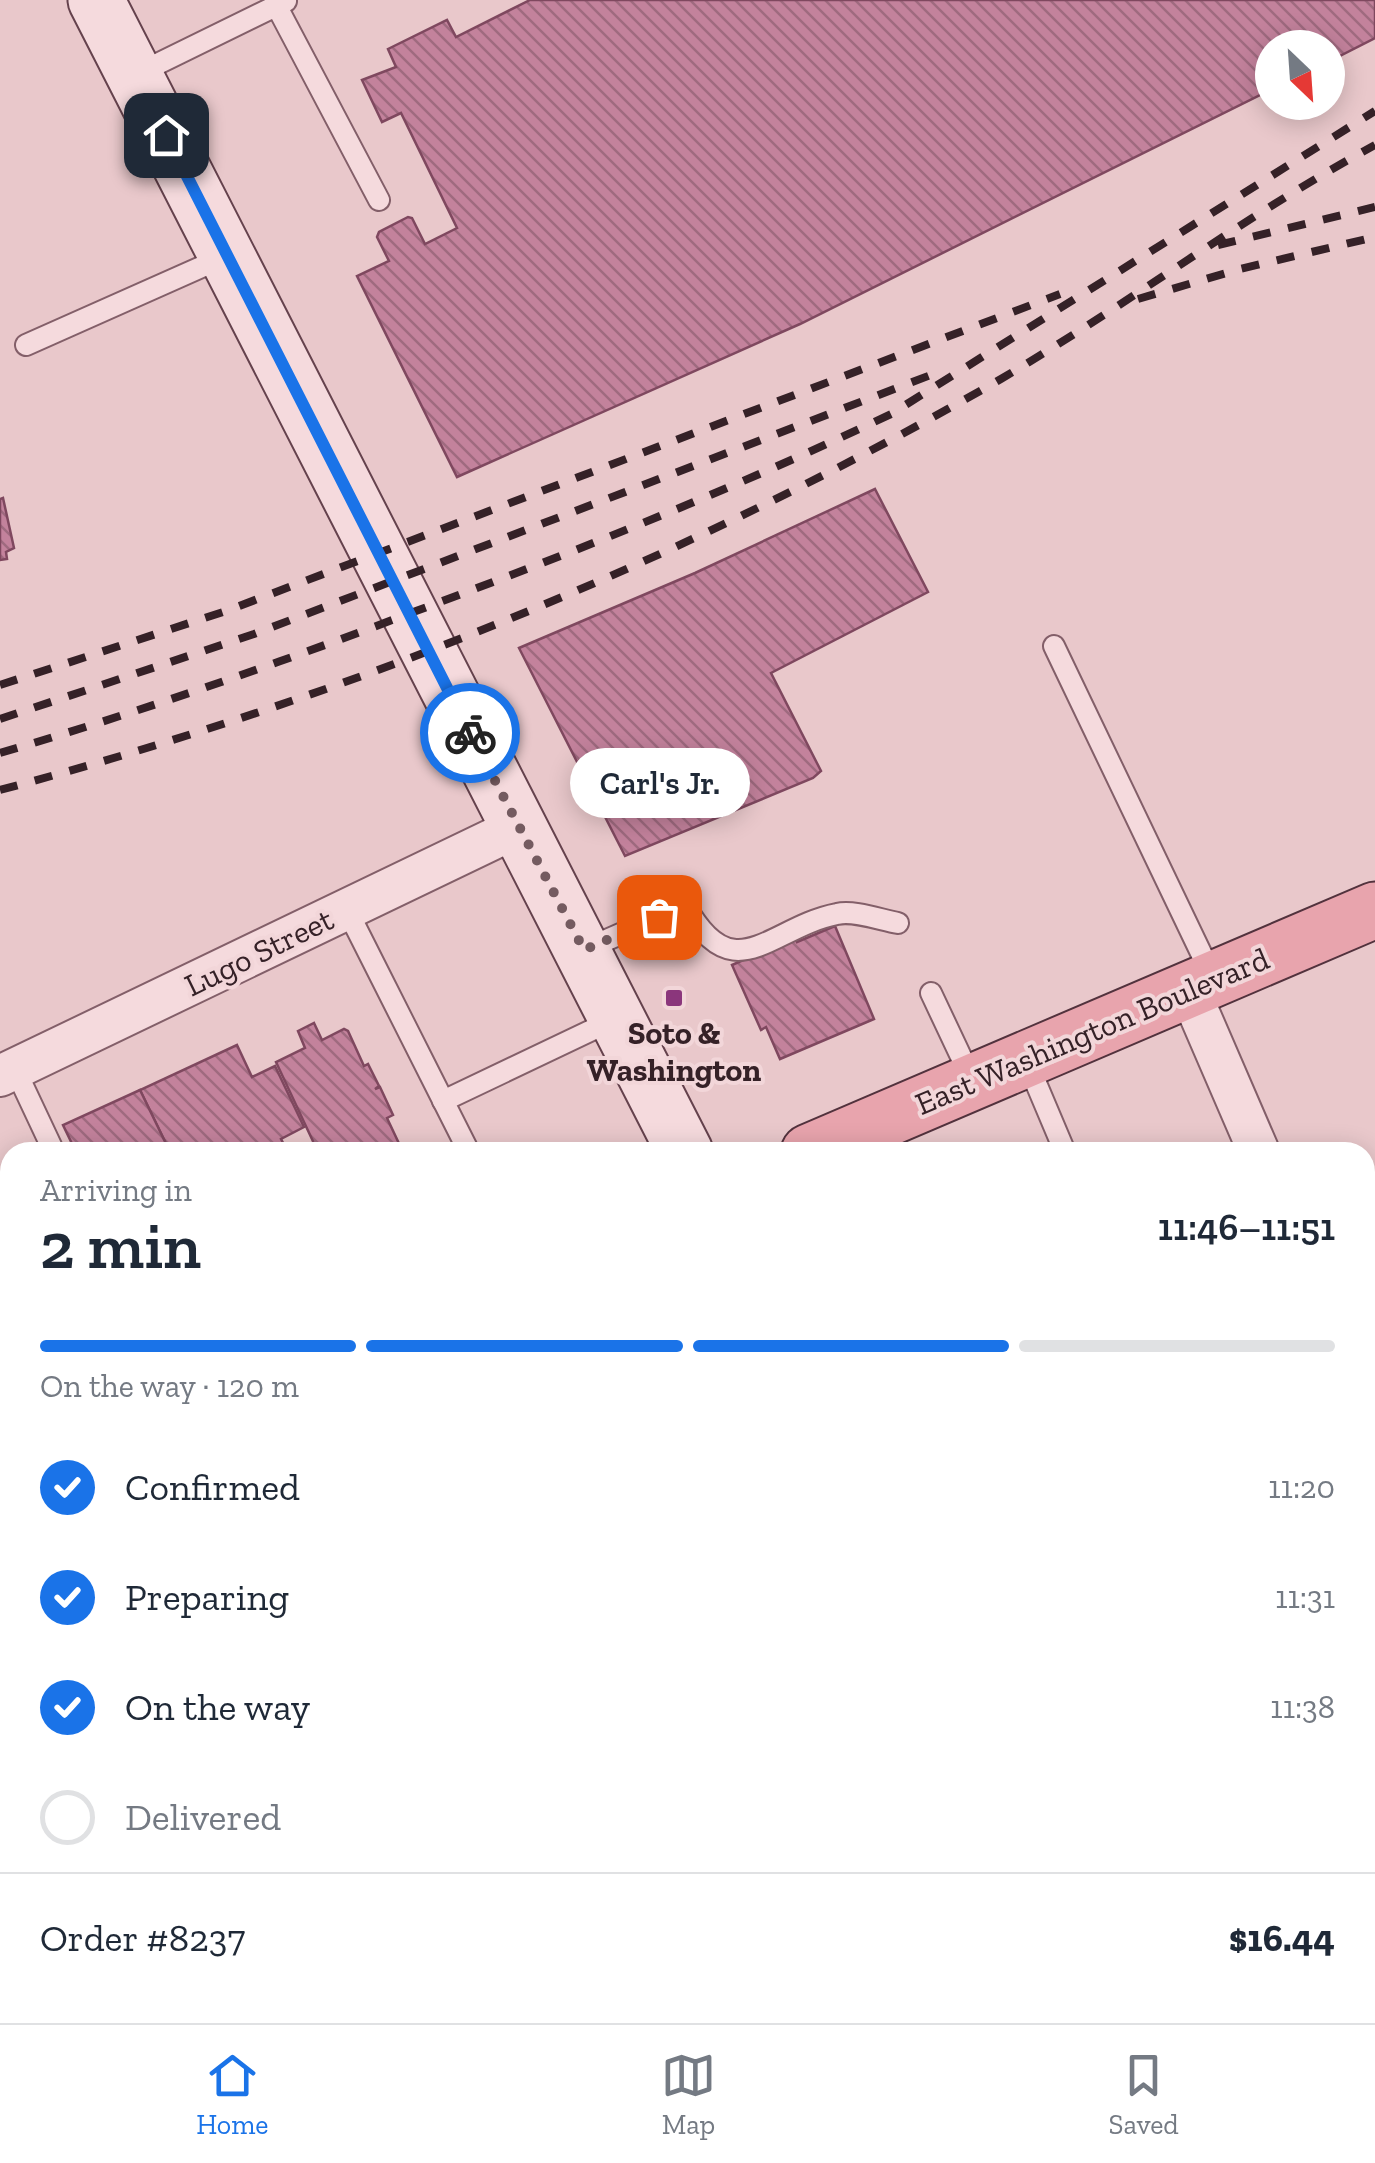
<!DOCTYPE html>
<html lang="en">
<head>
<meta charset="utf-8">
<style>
	:root { --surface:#fff; --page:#f6f6f7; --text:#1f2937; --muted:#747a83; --line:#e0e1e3; --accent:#1a73e8 }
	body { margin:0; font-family:"Zilla Slab",serif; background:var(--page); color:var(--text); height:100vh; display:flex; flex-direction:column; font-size:38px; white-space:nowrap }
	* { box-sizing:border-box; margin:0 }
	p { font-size:32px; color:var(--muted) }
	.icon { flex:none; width:55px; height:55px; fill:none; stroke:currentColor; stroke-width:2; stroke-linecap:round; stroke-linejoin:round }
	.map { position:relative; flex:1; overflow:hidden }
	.details { position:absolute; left:0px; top:1142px; width:1375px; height:882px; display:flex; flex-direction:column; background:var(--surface); border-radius:30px 30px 0 0; box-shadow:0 5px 25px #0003 }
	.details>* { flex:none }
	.needle { width:65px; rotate:155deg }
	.controls { position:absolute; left:1255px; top:30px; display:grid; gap:20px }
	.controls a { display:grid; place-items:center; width:90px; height:90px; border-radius:50%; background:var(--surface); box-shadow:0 5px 25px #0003; font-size:50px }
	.pin { position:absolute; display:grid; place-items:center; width:85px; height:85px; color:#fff; margin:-42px; border-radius:20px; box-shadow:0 5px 15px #0006 }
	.courier { position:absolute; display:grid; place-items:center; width:100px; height:100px; margin:-50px; border:8px solid #1a73e8; border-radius:50%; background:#fff; color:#222; box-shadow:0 2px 12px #0007 }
	.bubble { position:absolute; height:70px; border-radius:35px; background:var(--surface); box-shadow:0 5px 25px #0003; font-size:32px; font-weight:600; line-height:70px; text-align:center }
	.head em { font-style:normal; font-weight:600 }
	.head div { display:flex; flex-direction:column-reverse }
	.head { display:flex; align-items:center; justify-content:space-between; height:170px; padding:0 40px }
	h1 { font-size:65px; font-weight:600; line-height:75px }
	.bar { display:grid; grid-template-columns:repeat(4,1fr); gap:15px 10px; align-content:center; height:120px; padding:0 40px }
	.bar i { height:12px; border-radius:8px; background:var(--line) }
	.bar .current { background:var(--accent) }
	.bar p { grid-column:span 4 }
	.line { display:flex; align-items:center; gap:25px; padding:0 40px; border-top:2px solid var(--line) }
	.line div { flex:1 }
	ol { padding:0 40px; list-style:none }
	li { display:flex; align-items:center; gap:30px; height:110px }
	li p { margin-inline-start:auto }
	li .icon { padding:10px; border-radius:50%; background:var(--accent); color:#fff; stroke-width:4 }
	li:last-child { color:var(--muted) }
	li i { width:55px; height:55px; border:5px solid var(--line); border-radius:50% }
	.tab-bar { display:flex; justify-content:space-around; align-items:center; height:140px; border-top:2px solid var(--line); background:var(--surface); font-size:28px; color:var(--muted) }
	.tab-bar a { display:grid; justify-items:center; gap:5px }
	.tab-bar .current { color:var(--accent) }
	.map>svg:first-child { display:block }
	.building { fill:url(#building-back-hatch); stroke:#7f485f; stroke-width:2.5 }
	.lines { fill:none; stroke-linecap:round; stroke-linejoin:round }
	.lane-casing { stroke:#835f69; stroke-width:24 }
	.street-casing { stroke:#835f69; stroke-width:44 }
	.secondary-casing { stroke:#65424d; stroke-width:59 }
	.primary-casing { stroke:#52323d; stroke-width:59 }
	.lane { stroke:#f5dadd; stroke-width:20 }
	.street { stroke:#f5dadd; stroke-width:40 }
	.secondary { stroke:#f5dadd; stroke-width:55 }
	.primary { stroke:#e8a4ad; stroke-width:55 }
	.rail { stroke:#352127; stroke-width:8; stroke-dasharray:18 18; stroke-linecap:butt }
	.done { stroke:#745b60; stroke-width:10; stroke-dasharray:0 18 }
	.route { stroke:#1a73e8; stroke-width:12 }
	.poi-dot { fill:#8b367c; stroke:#f2d6d9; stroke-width:4 }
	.labels { text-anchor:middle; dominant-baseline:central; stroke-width:8; stroke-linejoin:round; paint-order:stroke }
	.street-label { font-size:32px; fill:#352127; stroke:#f2d6d9 }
	.poi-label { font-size:32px; font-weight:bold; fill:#352127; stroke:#f2d6d9 }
</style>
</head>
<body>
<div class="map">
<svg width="1375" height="2023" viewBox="0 0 1375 2023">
	<defs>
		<pattern id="building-back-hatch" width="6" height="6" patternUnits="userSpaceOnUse" patternTransform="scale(2.5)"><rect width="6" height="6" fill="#c3829c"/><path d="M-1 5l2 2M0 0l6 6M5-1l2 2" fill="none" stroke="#9f6a7f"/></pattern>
	</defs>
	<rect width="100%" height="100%" fill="#e9c8cb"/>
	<g class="building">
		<path d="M530 0H1375V38L1328 62V48H1272V89L800 324 457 477 357 276 389 261 377 237 379 232 408 217 412 218 425 244 457 228 401 113 382 122 362 80 396 67 388 49 447 20 456 37Z"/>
		<path d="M875 489 928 592 771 673 821 771 813 778 625 856 519 648 695 573Z"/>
		<path d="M3 498 14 548 6 552 7 559 0 560V499Z"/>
		<path d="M835 926 874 1019 780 1059 766 1027 761 1030 732 965 795 937 797 942Z"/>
		<path d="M314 1023 322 1040 344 1029 348 1031 364 1066 368 1064 379 1086 375 1089 380 1087 393 1115 387 1118 403 1152H318L276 1062 305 1048 298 1031Z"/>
		<path d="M237 1045 252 1077 275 1066 304 1127 281 1139 288 1152H170L140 1090Z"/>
		<path d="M140 1090 170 1152H76L63 1125Z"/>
		<path d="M10 1621V1781L8 1776 0 1780V1627Z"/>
		<path d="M1375 1708V1820L1365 1831V1715Z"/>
	</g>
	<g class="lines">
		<defs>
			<g id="lane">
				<path d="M276 5 379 200"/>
				<path d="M137 74 286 1"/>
				<path d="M26 345 226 256"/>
				<path d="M1054 646 1213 978"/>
				<path d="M685 905C734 993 770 927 837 914 854 910 881 920 898 923"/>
				<path d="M347 910 469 1152"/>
				<path d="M584 950 659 917"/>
				<path d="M931 993 972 1080"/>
				<path d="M1027 1062 1065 1152"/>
				<path d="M15 1069 54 1152"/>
				<path d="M443 1101 613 1020"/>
				<path d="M1365 1540 1375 1526"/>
				<path d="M1365 1557 1375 1609"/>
				<path d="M967 2015 971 2023"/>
				<path d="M627 2023 644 2015"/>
			</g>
			<g id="street">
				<path d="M1189 990 1259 1152"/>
				<path d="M0 1076 518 827"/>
				<path d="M1365 1383 1375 1401"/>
			</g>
			<path id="secondary" d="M96 0 685 1152"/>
			<g id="primary">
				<path d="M809 1152 1375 910"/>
				<path d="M0 1524 10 1519"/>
				<path d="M1133 2015 1138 2023"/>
			</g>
		</defs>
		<use href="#lane" class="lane-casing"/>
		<use href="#street" class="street-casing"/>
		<use href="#secondary" class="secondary-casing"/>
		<use href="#primary" class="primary-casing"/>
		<use href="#lane" class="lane"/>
		<use href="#street" class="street"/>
		<use href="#secondary" class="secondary"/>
		<use href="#primary" class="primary"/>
		<g class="rail">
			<path d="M1218 245 1375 207"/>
			<path d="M1138 299 1240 269 1375 237"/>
			<path d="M0 685 226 611 1060 294"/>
			<path d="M0 719 254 634 936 373"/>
			<path d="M0 753C140 712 279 663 416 611 577 551 736 488 891 414L1375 111"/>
			<path d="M0 790C337 700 660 570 964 400 1105 322 1233 222 1375 145"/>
			<path d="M1365 1885 1375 1876"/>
			<path d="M1365 1942 1375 1932"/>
			<path d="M443 2023 459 2015"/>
			<path d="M507 2023 523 2015"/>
			<path d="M1202 2023 1214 2015"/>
			<path d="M1273 2023 1284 2015"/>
		</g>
	</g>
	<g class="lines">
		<path class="done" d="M470 733 584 950 659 917"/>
		<path class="route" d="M166 135 470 733"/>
	</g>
	<rect class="poi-dot" x="664" y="988" width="20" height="20" rx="5"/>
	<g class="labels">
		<g class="street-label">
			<text transform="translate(259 952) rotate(-26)">Lugo Street</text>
			<text transform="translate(1092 1031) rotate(-23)">East Washington Boulevard</text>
		</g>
		<g class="poi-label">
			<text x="674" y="1033">Soto &amp;<tspan x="674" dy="37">Washington</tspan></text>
		</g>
	</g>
</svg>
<div class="controls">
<a><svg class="needle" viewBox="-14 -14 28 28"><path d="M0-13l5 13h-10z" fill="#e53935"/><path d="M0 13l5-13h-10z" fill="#747a83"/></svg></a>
</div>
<div class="pin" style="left:659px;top:917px;background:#ea580c"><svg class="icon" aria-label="bag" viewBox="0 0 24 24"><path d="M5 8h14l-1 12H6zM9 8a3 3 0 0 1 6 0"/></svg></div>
<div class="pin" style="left:166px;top:135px;background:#1f2937"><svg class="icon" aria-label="home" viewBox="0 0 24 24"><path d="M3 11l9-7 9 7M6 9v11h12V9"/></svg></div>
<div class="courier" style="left:470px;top:733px"><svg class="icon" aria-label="bike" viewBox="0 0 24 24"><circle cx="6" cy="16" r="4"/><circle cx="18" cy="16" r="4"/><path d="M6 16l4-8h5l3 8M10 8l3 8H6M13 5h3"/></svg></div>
<div class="bubble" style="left:570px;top:748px;width:180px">Carl's Jr.</div>
<section class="details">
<div class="head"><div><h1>2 min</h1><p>Arriving in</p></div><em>11:46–11:51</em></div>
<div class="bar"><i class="current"></i><i class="current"></i><i class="current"></i><i></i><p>On the way · 120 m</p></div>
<ol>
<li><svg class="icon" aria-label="check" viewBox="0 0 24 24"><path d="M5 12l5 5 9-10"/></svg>Confirmed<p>11:20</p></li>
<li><svg class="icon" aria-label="check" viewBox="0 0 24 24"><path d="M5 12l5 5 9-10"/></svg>Preparing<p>11:31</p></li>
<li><svg class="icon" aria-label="check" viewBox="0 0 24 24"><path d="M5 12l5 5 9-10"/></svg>On the way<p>11:38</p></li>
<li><i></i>Delivered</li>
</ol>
<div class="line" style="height:130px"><div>Order #8237</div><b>$16.44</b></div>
</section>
</div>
<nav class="tab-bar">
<a class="current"><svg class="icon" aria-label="home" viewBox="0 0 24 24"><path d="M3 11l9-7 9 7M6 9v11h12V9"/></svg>Home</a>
<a><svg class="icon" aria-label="map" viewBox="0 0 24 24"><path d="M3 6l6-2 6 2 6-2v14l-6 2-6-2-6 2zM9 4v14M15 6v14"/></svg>Map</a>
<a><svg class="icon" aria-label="saved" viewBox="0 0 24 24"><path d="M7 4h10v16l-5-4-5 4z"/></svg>Saved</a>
</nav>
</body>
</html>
